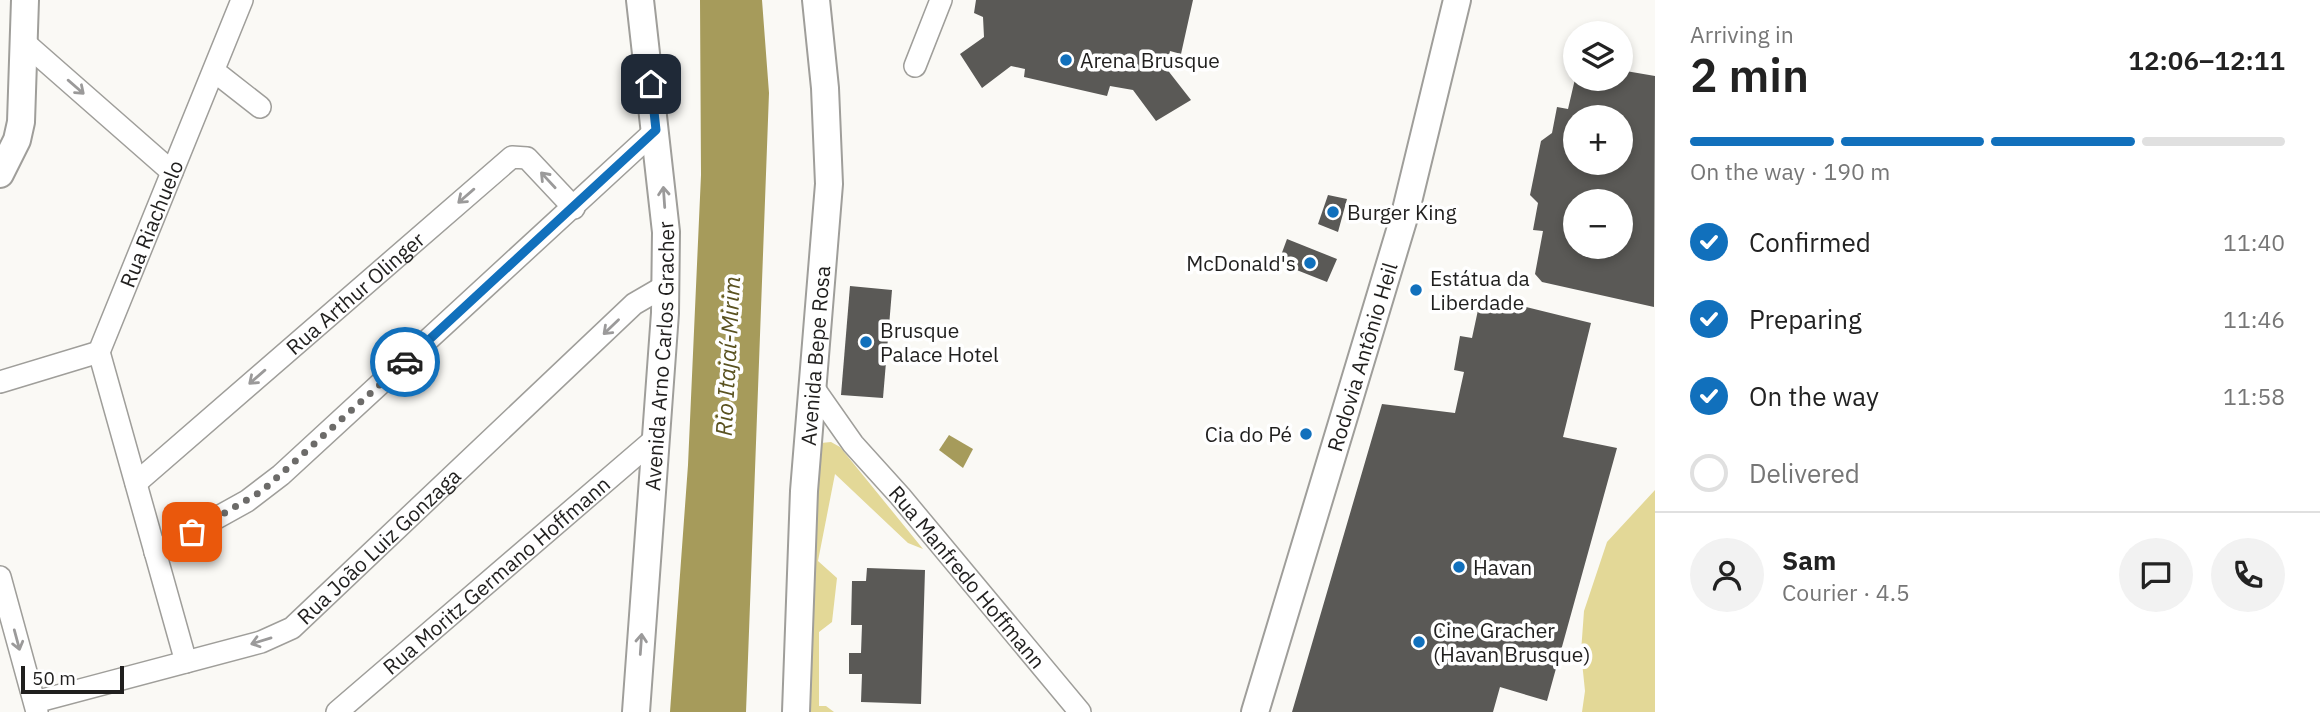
<!DOCTYPE html>
<html lang="en">
<head>
<meta charset="utf-8">
<style>
	:root { --surface:#fff; --page:#f2f2f2; --text:#222; --muted:#767676; --line:#e0e0e0; --accent:#1170bc }
	body { margin:0; font-family:"IBM Plex Sans",sans-serif; background:var(--page); color:var(--text); height:100vh; display:flex; flex-direction:column; font-size:26px; white-space:nowrap }
	* { box-sizing:border-box; margin:0 }
	p { font-size:23px; color:var(--muted) }
	.icon { flex:none; width:38px; height:38px; fill:none; stroke:currentColor; stroke-width:2; stroke-linecap:round; stroke-linejoin:round }
	.map { position:relative; flex:1; overflow:hidden }
	.drawer { display:flex; flex-direction:column; background:var(--surface); width:665px }
	.drawer>* { flex:none }
	.fabs { position:absolute; left:1563px; top:21px; display:grid; gap:14px }
	.fabs a { display:grid; place-items:center; width:70px; height:70px; border-radius:50%; background:var(--surface); box-shadow:0 4px 10px #0003; font-size:35px }
	.scale { position:absolute; left:21px; bottom:18px; width:103px; box-sizing:border-box; padding-left:7px; border:4px solid #201f1e; border-top:0; font-size:19px; line-height:24px; white-space:nowrap; color:#201f1e; -webkit-text-stroke:5px #fff; paint-order:stroke }
	.pin { position:absolute; display:grid; place-items:center; width:60px; height:60px; color:#fff; margin:-30px; border-radius:14px; box-shadow:0 4px 10px #0006 }
	.courier { position:absolute; display:grid; place-items:center; width:70px; height:70px; margin:-35px; border:5px solid #1170bc; border-radius:50%; background:#fff; color:#222; box-shadow:0 2px 9px #0007 }
	.summary em { font-style:normal; font-weight:600 }
	.summary div { display:flex; flex-direction:column-reverse }
	.summary { display:flex; align-items:center; justify-content:space-between; height:119px; padding:0 35px }
	h1 { font-size:46px; font-weight:600; line-height:52px }
	.bar { display:grid; grid-template-columns:repeat(4,1fr); gap:10px 7px; align-content:center; height:84px; padding:0 35px }
	.bar i { height:9px; border-radius:5px; background:var(--line) }
	.bar .current { background:var(--accent) }
	.bar p { grid-column:span 4 }
	.line { display:flex; align-items:center; gap:18px; padding:0 35px; border-top:2px solid var(--line) }
	.line div { flex:1 }
	.round { display:grid; place-items:center; flex:none; width:74px; height:74px; border-radius:37px; background:var(--page) }
	ol { padding:0 35px; list-style:none }
	li { display:flex; align-items:center; gap:21px; height:77px }
	li p { margin-inline-start:auto }
	li .icon { padding:7px; border-radius:50%; background:var(--accent); color:#fff; stroke-width:4 }
	li:last-child { color:var(--muted) }
	li i { width:38px; height:38px; border:4px solid var(--line); border-radius:50% }
	main { display:flex; flex:1; min-height:0 }
	.map>svg:first-child { display:block }
	.green { fill:#e3d897 }
	.water { fill:#a69b5b }
	.building { fill:#5a5956; fill-rule:evenodd }
	.lines { fill:none; stroke-linecap:round; stroke-linejoin:round }
	.minor-casing { stroke:#9f9e9a; stroke-width:24 }
	.major-casing { stroke:#9f9e9a; stroke-width:30 }
	.minor { stroke:#fff; stroke-width:21 }
	.major { stroke:#fff; stroke-width:26 }
	.oneway { stroke:#9b9a9a }
	.done { stroke:#6c6b69; stroke-width:7; stroke-dasharray:0 12.6 }
	.route { stroke:#1170bc; stroke-width:9 }
	.poi-dot { fill:#1170bc; stroke:#fff; stroke-width:2.5 }
	.labels { text-anchor:middle; dominant-baseline:central; stroke-width:7; stroke-linejoin:round; paint-order:stroke }
	.poi-label { font-size:21px; fill:#201f1e; stroke:#fff; text-anchor:start }
	.street-label { font-size:21px; fill:#201f1e; stroke:#fff }
	.water-label { font-size:23px; font-style:italic; fill:#59511f; stroke:#fff }
</style>
</head>
<body>
<main>
<div class="map">
<svg width="1655" height="712" viewBox="0 0 1655 712">
	<rect width="100%" height="100%" fill="#faf9f5"/>
	<g class="green">
		<path d="M831 442 840 447 923 549 908 543 835 474 818 561 837 578 832 622 819 632V706H826L834 712H808L816 451 821 443Z"/>
		<path d="M1655 490V712H1582L1585 691 1581 652 1584 611 1607 542Z"/>
	</g>
	<g class="water">
		<path d="M700 0H762L769 93 746 712H670L688 465 701 175Z"/>
		<path d="M949 435 973 449 963 468 939 450Z"/>
	</g>
	<g class="building">
		<path d="M976 0H1193L1181 54 1170 51 1166 68 1191 100 1156 121 1133 90 1110 86 1107 96 1024 77 1025 69 1011 66 982 88 960 54 984 37 983 17 974 13Z"/>
		<path d="M1620 70 1655 76 1654 307 1542 282 1535 274 1543 231 1533 230 1538 203 1530 195 1541 141 1552 133 1557 107 1568 109 1575 79H1620ZM1575 117H1620V163H1575ZM1575 201H1620V247H1575Z"/>
		<path d="M1328 195 1347 199 1338 232 1318 224Z"/>
		<path d="M1287 239 1337 259 1327 282 1284 265 1286 260 1280 258Z"/>
		<path d="M850 286 892 290 883 398 841 395Z"/>
		<path d="M1481 296 1591 323 1563 437 1617 448 1547 701 1500 687 1493 712H1292L1382 404 1455 413 1464 372 1454 370 1460 336 1472 338Z"/>
		<path d="M867 568 925 570 921 704 861 702 862 674H849V653H861L862 625H851L852 581H866Z"/>
	</g>
	<g class="lines">
		<defs>
			<g id="minor">
				<path d="M25 43 172 172"/>
				<path d="M915 66 941 0"/>
				<path d="M214 71 260 107"/>
				<path d="M99 352 186 662"/>
				<path id="s1" d="M0 382 99 352 242 0"/>
				<path id="s2" d="M813 387 853 444 900 496 1080 712"/>
				<path id="s3" d="M136 483 512 157 527 158 574 208"/>
				<path d="M155 552 247 501 281 475 656 130"/>
				<path d="M0 577 37 712"/>
				<path id="s4" d="M35 702 261 642 292 628 634 304 665 286"/>
				<path id="s5" d="M337 712 656 438"/>
			</g>
			<g id="major">
				<path d="M0 174 17 140 21 122 25 0"/>
				<path id="s6" d="M636 712 665 313 666 232 640 0"/>
				<path id="s7" d="M796 712 804 491 829 184 825 88 816 0"/>
				<path id="s8" d="M1255 712 1405 214 1457 0"/>
			</g>
		</defs>
		<use href="#minor" class="minor-casing"/>
		<use href="#major" class="major-casing"/>
		<use href="#minor" class="minor"/>
		<use href="#major" class="major"/>
	</g>
	<defs><path id="oneway-shaft" d="M-6 0H5M1.5-3L5.5 0L1.5 3" fill="none" stroke-width="1.6" stroke-linecap="round" stroke-linejoin="round" transform="scale(1.75)"/></defs>
	<g class="oneway">
		<use href="#oneway-shaft" transform="translate(76 87) rotate(41)"/>
		<use href="#oneway-shaft" transform="translate(548 180) rotate(-133)"/>
		<use href="#oneway-shaft" transform="translate(466 196) rotate(139)"/>
		<use href="#oneway-shaft" transform="translate(664 197) rotate(-94)"/>
		<use href="#oneway-shaft" transform="translate(611 327) rotate(136)"/>
		<use href="#oneway-shaft" transform="translate(257 377) rotate(139)"/>
		<use href="#oneway-shaft" transform="translate(17 640) rotate(75)"/>
		<use href="#oneway-shaft" transform="translate(261 641) rotate(163)"/>
		<use href="#oneway-shaft" transform="translate(641 644) rotate(-86)"/>
	</g>
	<g class="lines">
		<path class="done" d="M192 532 262 491 405 362"/>
		<path class="route" d="M405 362 656 130 651 84"/>
	</g>
	<g class="poi-dot">
		<circle cx="1066" cy="60" r="7"/>
		<circle cx="1333" cy="212" r="7"/>
		<circle cx="1310" cy="263" r="7"/>
		<circle cx="1416" cy="290" r="7"/>
		<circle cx="866" cy="342" r="7"/>
		<circle cx="1306" cy="434" r="7"/>
		<circle cx="1459" cy="567" r="7"/>
		<circle cx="1419" cy="642" r="7"/>
	</g>
	<g class="labels">
		<g class="poi-label">
			<text x="1080" y="60">Arena Brusque</text>
			<text x="1347" y="212">Burger King</text>
			<text x="1296" y="263" text-anchor="end">McDonald's</text>
			<text x="1430" y="278">Estátua da<tspan x="1430" dy="24">Liberdade</tspan></text>
			<text x="880" y="330">Brusque<tspan x="880" dy="24">Palace Hotel</tspan></text>
			<text x="1292" y="434" text-anchor="end">Cia do Pé</text>
			<text x="1473" y="567">Havan</text>
			<text x="1433" y="630">Cine Gracher<tspan x="1433" dy="24">(Havan Brusque)</tspan></text>
		</g>
		<g class="street-label">
			<text stroke="none"><textPath href="#s1" startOffset="242">Rua Riachuelo</textPath></text>
			<text stroke="none"><textPath href="#s3" startOffset="290">Rua Arthur Olinger</textPath></text>
			<text stroke="none"><textPath href="#s6" startOffset="357">Avenida Arno Carlos Gracher</textPath></text>
			<text stroke="none"><textPath href="#s7" startOffset="357">Avenida Bepe Rosa</textPath></text>
			<text stroke="none"><textPath href="#s8" startOffset="371">Rodovia Antônio Heil</textPath></text>
			<text stroke="none"><textPath href="#s4" startOffset="387">Rua João Luiz Gonzaga</textPath></text>
			<text stroke="none"><textPath href="#s5" startOffset="210">Rua Moritz Germano Hoffmann</textPath></text>
			<text stroke="none"><textPath href="#s2" startOffset="245">Rua Manfredo Hoffmann</textPath></text>
		</g>
		<g class="water-label">
			<text transform="translate(727 356) rotate(-87)">Rio Itajaí-Mirim</text>
		</g>
	</g>
</svg>
<div class="fabs">
<a><svg class="icon" aria-label="layers" viewBox="0 0 24 24"><path d="M12 4l9 5-9 5-9-5zM3 14l9 5 9-5"/></svg></a>
<a>+</a>
<a>−</a>
</div>
<div class="scale">50 m</div>
<div class="pin" style="left:192px;top:532px;background:#ea580c"><svg class="icon" aria-label="bag" viewBox="0 0 24 24"><path d="M5 8h14l-1 12H6zM9 8a3 3 0 0 1 6 0"/></svg></div>
<div class="pin" style="left:651px;top:84px;background:#1f2937"><svg class="icon" aria-label="home" viewBox="0 0 24 24"><path d="M3 11l9-7 9 7M6 9v11h12V9"/></svg></div>
<div class="courier" style="left:405px;top:362px"><svg class="icon" aria-label="car" viewBox="0 0 24 24"><path d="M5 17H2v-5l4-1 3-4h7l3 4 3 1v5h-3M9 17h6M6 11h13"/><circle cx="7" cy="17" r="2"/><circle cx="17" cy="17" r="2"/></svg></div>
</div>
<section class="drawer">
<div class="summary"><div><h1>2 min</h1><p>Arriving in</p></div><em>12:06–12:11</em></div>
<div class="bar"><i class="current"></i><i class="current"></i><i class="current"></i><i></i><p>On the way · 190 m</p></div>
<ol>
<li><svg class="icon" aria-label="check" viewBox="0 0 24 24"><path d="M5 12l5 5 9-10"/></svg>Confirmed<p>11:40</p></li>
<li><svg class="icon" aria-label="check" viewBox="0 0 24 24"><path d="M5 12l5 5 9-10"/></svg>Preparing<p>11:46</p></li>
<li><svg class="icon" aria-label="check" viewBox="0 0 24 24"><path d="M5 12l5 5 9-10"/></svg>On the way<p>11:58</p></li>
<li><i></i>Delivered</li>
</ol>
<div class="line" style="height:126px"><a class="round"><svg class="icon" aria-label="person" viewBox="0 0 24 24"><circle cx="12" cy="8" r="4"/><path d="M4 21q1-7 8-7t8 7"/></svg></a><div><b>Sam</b><p>Courier · 4.5</p></div><a class="round"><svg class="icon" aria-label="chat" viewBox="0 0 24 24"><path d="M4 5h16v11H9l-5 4z"/></svg></a><a class="round"><svg class="icon" aria-label="phone" viewBox="0 0 24 24"><path d="M5 4h4l2 5-3 2q2 4 5 5l2-3 5 2v4C11 20 4 13 5 4z"/></svg></a></div>
</section>
</main>
</body>
</html>
